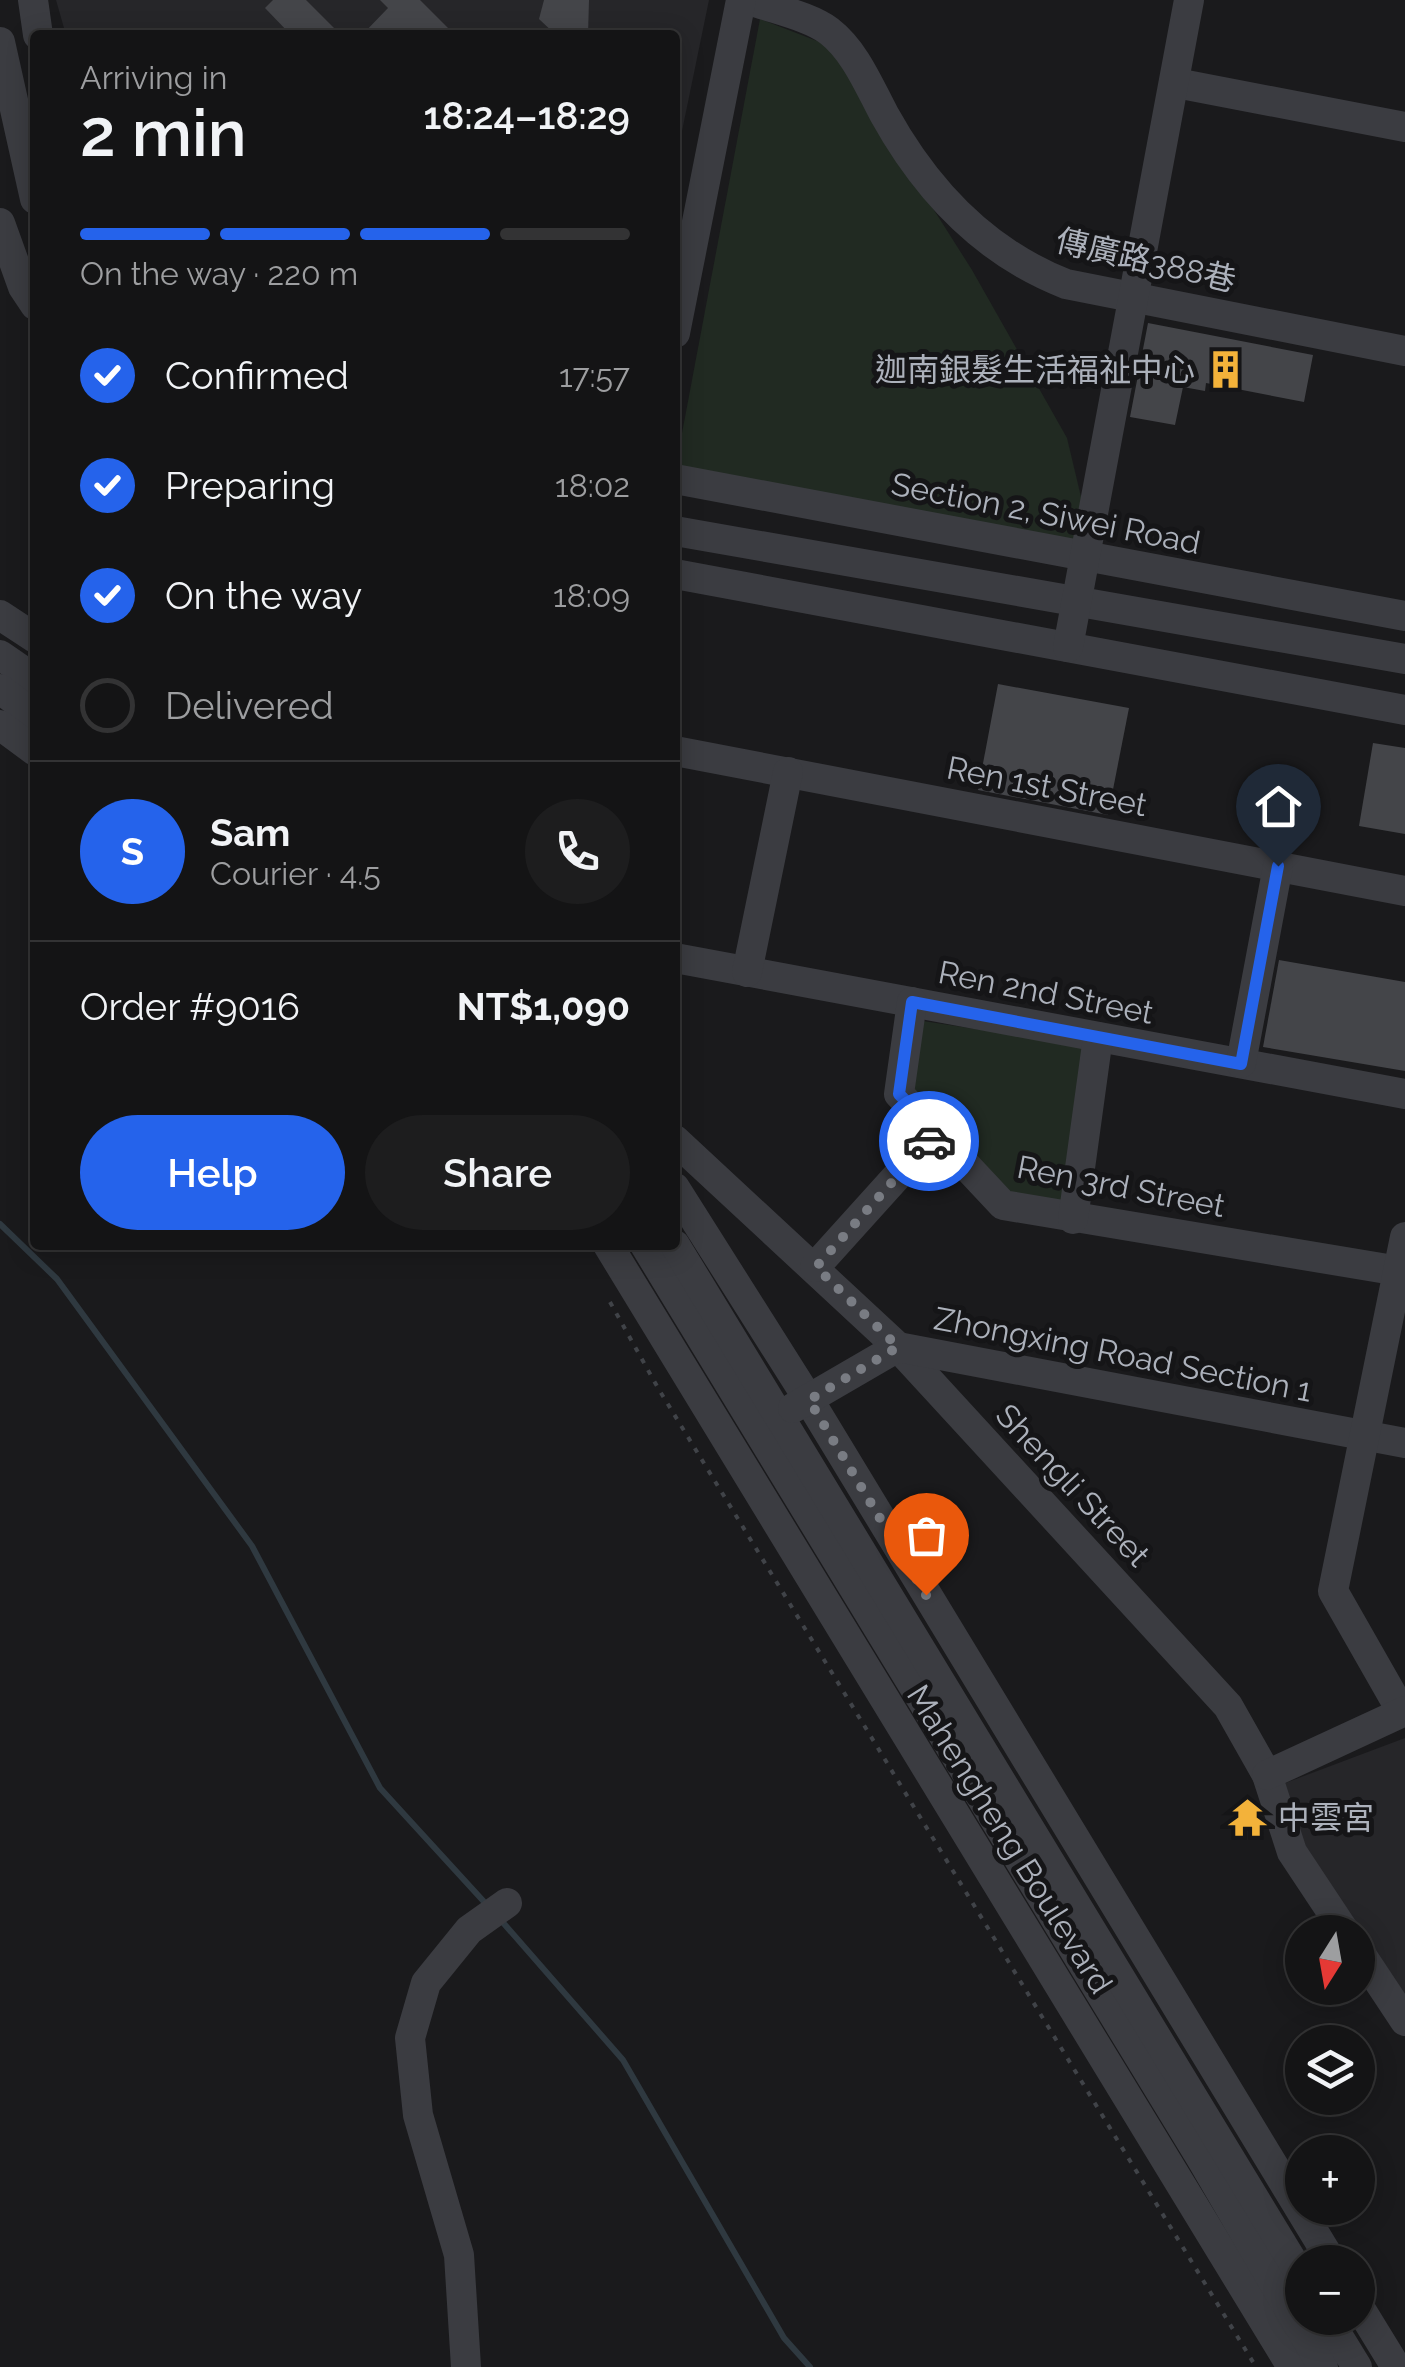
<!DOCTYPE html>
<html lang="en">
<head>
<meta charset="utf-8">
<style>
	:root { --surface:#141415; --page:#1d1d1e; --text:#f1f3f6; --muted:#9d9ea0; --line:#333334; --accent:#2563eb }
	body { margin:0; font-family:Raleway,"Noto Sans TC",sans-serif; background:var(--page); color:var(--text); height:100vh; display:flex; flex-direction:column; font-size:38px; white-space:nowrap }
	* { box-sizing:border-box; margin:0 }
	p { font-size:32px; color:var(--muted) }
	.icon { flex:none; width:55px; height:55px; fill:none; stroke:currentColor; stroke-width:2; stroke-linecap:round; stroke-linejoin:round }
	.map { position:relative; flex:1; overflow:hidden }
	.side { position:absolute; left:30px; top:30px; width:650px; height:1220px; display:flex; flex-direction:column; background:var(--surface); border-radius:10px; box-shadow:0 5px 25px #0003,0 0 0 2px var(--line) }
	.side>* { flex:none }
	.needle { width:65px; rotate:191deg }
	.buttons { position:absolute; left:1285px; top:1915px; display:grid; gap:20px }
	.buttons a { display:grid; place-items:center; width:90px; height:90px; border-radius:50%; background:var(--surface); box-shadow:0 5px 25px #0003,0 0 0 2px var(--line); font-size:50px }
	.pin { position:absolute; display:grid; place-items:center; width:85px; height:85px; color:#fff; margin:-102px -42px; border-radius:50% 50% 50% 0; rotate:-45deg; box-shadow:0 0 10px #0007 }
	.pin .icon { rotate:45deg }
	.courier { position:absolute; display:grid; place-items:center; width:100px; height:100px; margin:-50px; border:8px solid #2563eb; border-radius:50%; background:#fff; color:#222; box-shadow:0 2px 12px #0007 }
	.headline em { font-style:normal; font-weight:600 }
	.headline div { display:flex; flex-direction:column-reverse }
	.headline { display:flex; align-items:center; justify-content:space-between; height:170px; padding:0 50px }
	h1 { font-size:65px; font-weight:600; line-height:75px }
	.bar { display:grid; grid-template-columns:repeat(4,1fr); gap:15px 10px; align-content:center; height:120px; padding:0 50px }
	.bar i { height:12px; border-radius:8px; background:var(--line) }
	.bar .current { background:var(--accent) }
	.bar p { grid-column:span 4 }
	.line { display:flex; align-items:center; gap:25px; padding:0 50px; border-top:2px solid var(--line) }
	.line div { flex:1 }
	.round { display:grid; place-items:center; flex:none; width:105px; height:105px; border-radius:52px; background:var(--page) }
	ol { padding:0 50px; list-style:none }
	li { display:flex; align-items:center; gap:30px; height:110px }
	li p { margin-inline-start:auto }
	li .icon { padding:10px; border-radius:50%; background:var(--accent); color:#fff; stroke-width:4 }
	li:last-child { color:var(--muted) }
	li i { width:55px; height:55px; border:5px solid var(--line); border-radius:50% }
	.cta { display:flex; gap:20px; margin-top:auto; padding:20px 50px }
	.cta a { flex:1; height:115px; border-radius:60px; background:var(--accent); color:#fff; font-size:40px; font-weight:600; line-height:115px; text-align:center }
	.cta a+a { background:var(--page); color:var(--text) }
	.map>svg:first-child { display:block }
	.built { fill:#262629 }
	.green { fill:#212a22 }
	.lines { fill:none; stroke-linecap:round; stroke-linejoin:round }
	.stream { stroke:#2f3940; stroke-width:6 }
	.building { fill:#444549 }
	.path { stroke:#404348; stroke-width:4; stroke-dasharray:5 8; stroke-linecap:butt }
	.minor { stroke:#3b3c41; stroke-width:30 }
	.done { stroke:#797c83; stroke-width:10; stroke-dasharray:0 18 }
	.route { stroke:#2563eb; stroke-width:12 }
	.labels { text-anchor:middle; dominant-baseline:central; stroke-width:10; stroke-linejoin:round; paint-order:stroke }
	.street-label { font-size:32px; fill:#acb1bb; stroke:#151517 }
	.poi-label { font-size:32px; fill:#acb1bb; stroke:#151517; text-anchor:end }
</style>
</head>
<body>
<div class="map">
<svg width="1405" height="2367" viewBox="0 0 1405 2367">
	<rect width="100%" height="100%" fill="#1a1a1c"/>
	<g class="built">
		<path d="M56 0H709L675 165V35H66Z"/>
		<path d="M1405 1738V2006L1310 1868 1280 1785Z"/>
	</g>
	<g class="green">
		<path d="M760 19 830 46 972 270 1067 438 1092 543 676 465Z"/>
		<path d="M923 1021 1087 1046 1066 1206 1009 1193 912 1087Z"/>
	</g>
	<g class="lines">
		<g class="stream">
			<path d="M0 1224 57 1279 252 1546 380 1788 487 1905"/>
			<path d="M499 1918 623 2060 784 2338 810 2367"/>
		</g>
	</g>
	<g class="building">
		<path d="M273 0H306L341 35H291L265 8Z"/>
		<path d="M380 0H420L455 35H362L388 8Z"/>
		<path d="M544 0H589L588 35H556L539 19Z"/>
		<path d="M1148 323 1313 355 1304 402 1206 383 1205 391 1183 387 1175 425 1130 417Z"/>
		<path d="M998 684 1129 708 1108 815 978 790Z"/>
		<path d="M1373 743 1405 748V834L1359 826Z"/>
		<path d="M1279 960 1405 982V1071L1263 1047Z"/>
	</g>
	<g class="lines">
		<path class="path" d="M610 1302 658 1388 1256 2367"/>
		<g class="minor">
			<path d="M33 0 38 35"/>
			<path d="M750 0C773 9 809 16 829 31 855 51 869 86 884 114 926 190 984 252 1066 284L1405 351"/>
			<path d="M0 42 35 199"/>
			<path d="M1176 83 1405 127"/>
			<path d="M0 223 23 287 35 305"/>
			<path d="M675 333 741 0"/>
			<path d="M675 479 1405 616"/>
			<path d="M675 531 1405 659"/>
			<path d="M675 574 1405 710"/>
			<path d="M0 615 35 638"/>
			<path d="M1068 647 1189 0"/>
			<path d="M0 655 35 679"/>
			<path d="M0 689 35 715"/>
			<path d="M0 725 35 751"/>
			<path d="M675 751 1405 891"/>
			<path d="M675 958 1405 1094"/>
			<path d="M747 972 788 772"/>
			<path d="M912 1002 899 1094 1003 1205 1405 1272"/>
			<path d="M1241 1063 1278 866"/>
			<path d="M675 1140 898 1347 1228 1706 1267 1775 1292 1852 1345 1932"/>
			<path d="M675 1188 809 1400 1332 2262"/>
			<path d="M1073 1219 1098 1037"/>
			<path d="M608 1245 1292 2367"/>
			<path d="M645 1245 1201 2158 1323 2367"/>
			<path d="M675 1245 1302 2277"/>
			<path d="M815 1267 936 1133"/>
			<path d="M793 1408 898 1347 1405 1443"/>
			<path d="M1402 1712 1333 1591 1405 1237"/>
			<path d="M1267 1775 1405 1711"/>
			<path d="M1358 1950 1405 2021"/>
			<path d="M1358 2305 1396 2367"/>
			<path d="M1327 2318 1357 2367"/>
			<path d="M466 2367 459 2255 418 2115 410 2038 426 1983 469 1930 507 1903"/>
		</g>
	</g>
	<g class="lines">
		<path class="done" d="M926 1595 809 1400 898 1347 816 1267 929 1141"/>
		<path class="route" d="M929 1141 936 1133 899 1094 912 1002 1241 1064 1278 866"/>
	</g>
	<defs>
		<symbol id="building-bare" viewBox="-9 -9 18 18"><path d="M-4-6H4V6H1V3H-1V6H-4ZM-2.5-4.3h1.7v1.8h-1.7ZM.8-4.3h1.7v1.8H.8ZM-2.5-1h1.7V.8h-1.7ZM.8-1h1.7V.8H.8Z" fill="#f3b23a" stroke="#151517" stroke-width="2.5" paint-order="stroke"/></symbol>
		<symbol id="temple-bare" viewBox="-9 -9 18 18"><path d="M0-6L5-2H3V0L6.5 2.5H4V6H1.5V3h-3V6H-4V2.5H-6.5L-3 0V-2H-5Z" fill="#f3b23a" stroke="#151517" stroke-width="2.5" paint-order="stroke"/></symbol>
	</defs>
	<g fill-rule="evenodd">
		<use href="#building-bare" x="1198" y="342" width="55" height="55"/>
		<use href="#temple-bare" x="1220" y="1790" width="55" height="55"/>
	</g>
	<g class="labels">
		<g class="street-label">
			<text transform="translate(1146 260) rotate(13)">傳廣路388巷</text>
			<text transform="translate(1046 513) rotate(11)">Section 2, Siwei Road</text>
			<text transform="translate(1047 786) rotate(11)">Ren 1st Street</text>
			<text transform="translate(1046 992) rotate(11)">Ren 2nd Street</text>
			<text transform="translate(1121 1186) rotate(11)">Ren 3rd Street</text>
			<text transform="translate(1123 1354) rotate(11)">Zhongxing Road Section 1</text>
			<text transform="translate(1073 1485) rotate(47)">Shengli Street</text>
			<text transform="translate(1010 1839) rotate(58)">Mahengheng Boulevard</text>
		</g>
		<g class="poi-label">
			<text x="1195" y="369">迦南銀髮生活福祉中心</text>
			<text x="1278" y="1817" text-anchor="start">中雲宮</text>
		</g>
	</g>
</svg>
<div class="buttons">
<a><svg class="needle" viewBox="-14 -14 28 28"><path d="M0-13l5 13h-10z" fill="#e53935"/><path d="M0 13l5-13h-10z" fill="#9d9ea0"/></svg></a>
<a><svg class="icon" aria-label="layers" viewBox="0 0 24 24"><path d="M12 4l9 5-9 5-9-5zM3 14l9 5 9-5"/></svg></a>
<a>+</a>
<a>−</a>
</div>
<div class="pin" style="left:926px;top:1595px;background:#ea580c"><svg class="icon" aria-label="bag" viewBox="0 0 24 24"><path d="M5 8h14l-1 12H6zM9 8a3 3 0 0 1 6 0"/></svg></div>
<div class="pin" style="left:1278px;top:866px;background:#1f2937"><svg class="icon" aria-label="home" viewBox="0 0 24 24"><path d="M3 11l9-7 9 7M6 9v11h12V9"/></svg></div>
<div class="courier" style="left:929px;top:1141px"><svg class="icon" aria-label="car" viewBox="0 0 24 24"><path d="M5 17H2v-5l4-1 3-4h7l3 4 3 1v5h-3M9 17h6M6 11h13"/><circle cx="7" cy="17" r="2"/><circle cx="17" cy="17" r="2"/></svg></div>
<section class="side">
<div class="headline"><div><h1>2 min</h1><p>Arriving in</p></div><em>18:24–18:29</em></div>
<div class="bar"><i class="current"></i><i class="current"></i><i class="current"></i><i></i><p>On the way · 220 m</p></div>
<ol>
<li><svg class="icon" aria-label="check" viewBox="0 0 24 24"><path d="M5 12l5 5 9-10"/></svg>Confirmed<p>17:57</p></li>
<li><svg class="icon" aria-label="check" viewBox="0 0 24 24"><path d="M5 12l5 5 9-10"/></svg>Preparing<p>18:02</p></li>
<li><svg class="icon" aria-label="check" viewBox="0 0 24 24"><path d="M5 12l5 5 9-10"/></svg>On the way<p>18:09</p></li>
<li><i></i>Delivered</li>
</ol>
<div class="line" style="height:180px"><b class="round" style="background:var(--accent);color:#fff">S</b><div><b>Sam</b><p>Courier · 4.5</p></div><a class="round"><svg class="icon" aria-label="phone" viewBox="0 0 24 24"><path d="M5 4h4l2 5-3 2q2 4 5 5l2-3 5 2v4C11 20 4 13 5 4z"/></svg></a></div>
<div class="line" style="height:130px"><div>Order #9016</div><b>NT$1,090</b></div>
<div class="cta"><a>Help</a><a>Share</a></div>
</section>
</div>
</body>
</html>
